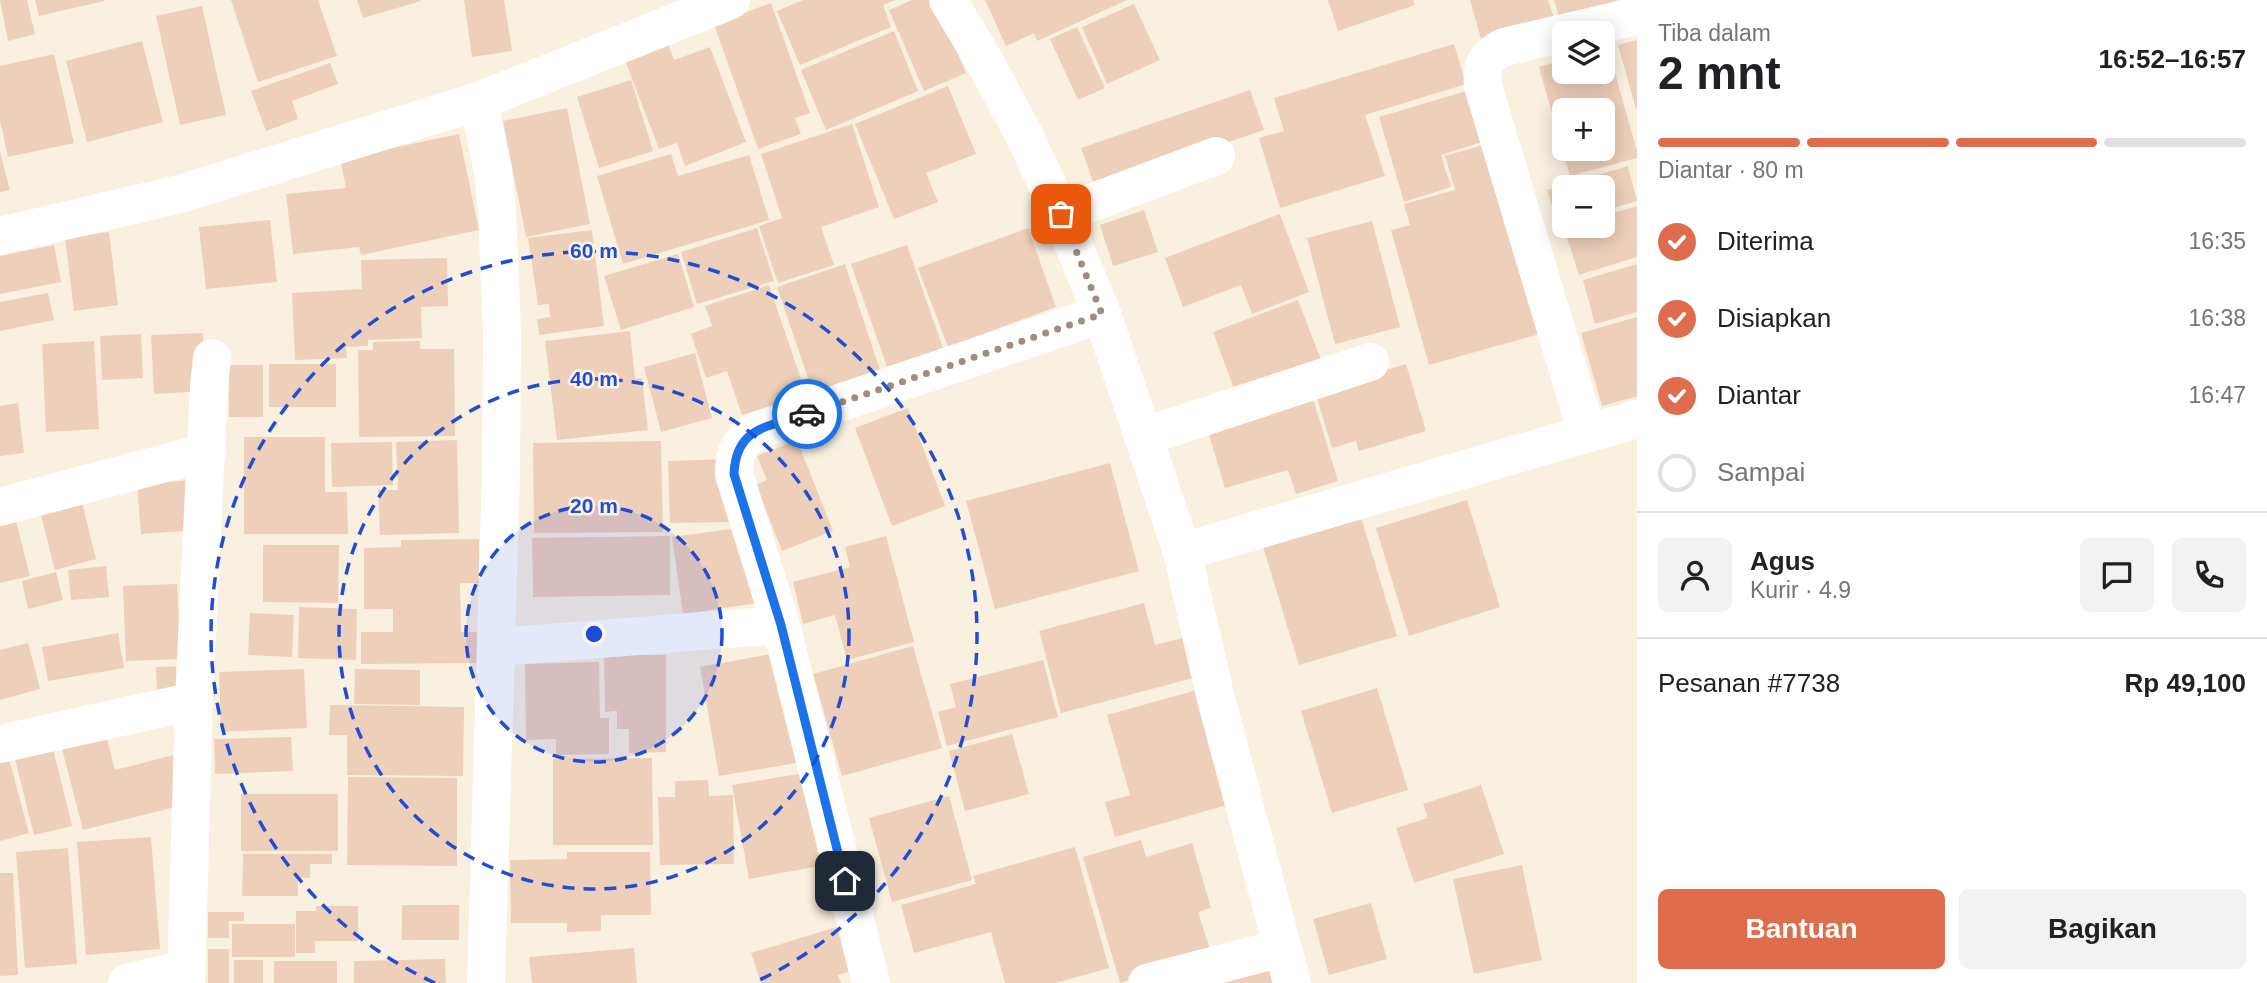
<!DOCTYPE html>
<html lang="id">
<head>
<meta charset="utf-8">
<style>
	:root { --surface:#fff; --page:#f2f2f2; --text:#202124; --muted:#757577; --line:#e0e0e0; --accent:#dd6d4d }
	body { margin:0; font-family:Arial,sans-serif; background:var(--page); color:var(--text); height:100vh; display:flex; flex-direction:column; font-size:26px; white-space:nowrap }
	* { box-sizing:border-box; margin:0 }
	p { font-size:23px; color:var(--muted) }
	.icon { flex:none; width:38px; height:38px; fill:none; stroke:currentColor; stroke-width:2; stroke-linecap:round; stroke-linejoin:round }
	.map { position:relative; flex:1; overflow:hidden }
	.drawer { display:flex; flex-direction:column; background:var(--surface); width:630px }
	.drawer>* { flex:none }
	.buttons { position:absolute; left:1552px; top:21px; display:grid; gap:14px }
	.buttons a { display:grid; place-items:center; width:63px; height:63px; border-radius:10px; background:var(--surface); box-shadow:0 4px 18px #0003; font-size:35px }
	.pin { position:absolute; display:grid; place-items:center; width:60px; height:60px; color:#fff; margin:-30px; border-radius:14px; box-shadow:0 4px 10px #0006 }
	.courier { position:absolute; display:grid; place-items:center; width:70px; height:70px; margin:-35px; border:5px solid #1a73e8; border-radius:50%; background:#fff; color:#222; box-shadow:0 2px 9px #0007 }
	.overview em { font-style:normal; font-weight:800 }
	.overview div { display:flex; flex-direction:column-reverse }
	.overview { display:flex; align-items:center; justify-content:space-between; height:119px; padding:0 21px }
	h1 { font-size:46px; font-weight:800; line-height:52px }
	.bar { display:grid; grid-template-columns:repeat(4,1fr); gap:10px 7px; align-content:center; height:84px; padding:0 21px }
	.bar i { height:9px; border-radius:5px; background:var(--line) }
	.bar .on { background:var(--accent) }
	.bar p { grid-column:span 4 }
	.line { display:flex; align-items:center; gap:18px; padding:0 21px; border-top:2px solid var(--line) }
	.line div { flex:1 }
	.round { display:grid; place-items:center; flex:none; width:74px; height:74px; border-radius:10px; background:var(--page) }
	ol { padding:0 21px; list-style:none }
	li { display:flex; align-items:center; gap:21px; height:77px }
	li p { margin-inline-start:auto }
	li .icon { padding:7px; border-radius:50%; background:var(--accent); color:#fff; stroke-width:4 }
	li:last-child { color:var(--muted) }
	li i { width:38px; height:38px; border:4px solid var(--line); border-radius:50% }
	.button { display:flex; gap:14px; margin-top:auto; padding:14px 21px }
	.button a { flex:1; height:80px; border-radius:10px; background:var(--accent); color:#fff; font-size:28px; font-weight:800; line-height:80px; text-align:center }
	.button a+a { background:var(--page); color:var(--text) }
	main { display:flex; flex:1; min-height:0 }
	.map>svg:first-child { display:block }
	.building { fill:#eecfba; fill-rule:evenodd }
	.lines { fill:none; stroke-linecap:round; stroke-linejoin:round }
	.minor { stroke:#fff; stroke-width:38 }
	.done { stroke:#a08d7e; stroke-width:7; stroke-dasharray:0 12.6 }
	.route { stroke:#1a73e8; stroke-width:9 }
	.ring { fill:none; stroke:#1d4ed8; stroke-width:3.5; stroke-dasharray:12 9 }
	.centre { fill:#1d4ed8; stroke:#fef4e6; stroke-width:3.5 }
	.ring-label { font-size:21px; text-anchor:middle; font-weight:bold; fill:#1d4ed8; stroke:#fef4e6; stroke-width:5; stroke-linejoin:round; paint-order:stroke }
</style>
</head>
<body>
<main>
<div class="map">
<svg width="1637" height="983" viewBox="0 0 1637 983">
	<rect width="100%" height="100%" fill="#faf0e0"/>
	<g class="building">
		<path d="M0 0H27L35 34 8 41Z"/>
		<path d="M35 0H104V1L39 16Z"/>
		<path d="M231 0H318L337 56 258 82Z"/>
		<path d="M357 0H421V1L363 18Z"/>
		<path d="M464 0H504L512 51 472 57Z"/>
		<path d="M803 0H895L883 5 891 27 800 65 777 11Z"/>
		<path d="M912 0H935L966 73 924 91 889 10Z"/>
		<path d="M985 0H1127L1037 41 1034 33 1006 46Z"/>
		<path d="M1328 0H1413L1415 5 1338 31Z"/>
		<path d="M1470 0H1548L1554 18 1481 39Z"/>
		<path d="M1554 0H1616L1617 1 1559 17Z"/>
		<path d="M771 3 810 113 795 118 801 134 758 149 714 24Z"/>
		<path d="M1134 4 1160 60 1107 84 1082 27Z"/>
		<path d="M202 6 226 115 180 125 156 16Z"/>
		<path d="M1077 27 1105 88 1078 100 1050 39Z"/>
		<path d="M894 31 918 91 826 130 801 70Z"/>
		<path d="M666 39 674 60 710 47 746 142 685 166 677 143 659 149 623 55Z"/>
		<path d="M1637 40V109H1636L1618 45Z"/>
		<path d="M142 41 163 122 87 142 66 61Z"/>
		<path d="M1454 44 1466 84 1365 115 1385 176 1280 208 1259 138 1284 131 1274 98Z"/>
		<path d="M1608 48 1637 151V158L1570 176 1539 67 1564 60V72H1603V50ZM1564 110H1603V149H1564Z"/>
		<path d="M54 54 74 143 8 157 0 120V66Z"/>
		<path d="M330 63 338 84 292 101 298 119 266 131 251 91Z"/>
		<path d="M631 80 653 151 599 168 577 97Z"/>
		<path d="M948 86 976 154 926 173 938 202 894 219 855 124Z"/>
		<path d="M1476 88 1492 139 1441 155 1451 187 1404 202 1379 117Z"/>
		<path d="M1250 90 1264 130 1095 187 1081 148Z"/>
		<path d="M567 108 590 224 526 237 503 121Z"/>
		<path d="M852 124 879 207 821 227 834 265 778 283 759 226 782 218 761 154Z"/>
		<path d="M459 134 479 230 361 255 359 247 293 254 286 194 346 188 340 159Z"/>
		<path d="M1493 142 1547 332 1429 365 1391 230 1410 225 1404 204 1455 190 1445 156Z"/>
		<path d="M0 151 10 190 0 192Z"/>
		<path d="M671 154 678 176 749 155 769 220 623 264 597 176Z"/>
		<path d="M1628 166 1637 201 1603 211V187H1564V223L1558 225 1547 190Z"/>
		<path d="M1637 206V257L1579 275 1564 228 1573 226H1603V216Z"/>
		<path d="M1144 210 1158 252 1113 266 1100 225Z"/>
		<path d="M1280 214 1309 292 1252 314 1241 285 1183 307 1165 258Z"/>
		<path d="M270 220 277 282 206 289 199 227Z"/>
		<path d="M1372 221 1400 327 1335 344 1307 238Z"/>
		<path d="M757 228 774 281 697 304 681 252Z"/>
		<path d="M1028 228 1056 307 948 347 918 268Z"/>
		<path d="M592 230 604 326 539 335 537 319 550 317 549 304 538 305 528 238Z"/>
		<path d="M109 232 118 305 74 311 65 238Z"/>
		<path d="M54 245 61 282 0 294V256Z"/>
		<path d="M907 245 943 348 887 367 851 264Z"/>
		<path d="M678 254 694 307 621 330 604 276Z"/>
		<path d="M447 258 448 306 421 307 422 338 368 340V346L346 347 347 358 295 360 292 293 362 289 361 260Z"/>
		<path d="M845 264 881 373 814 396 777 287Z"/>
		<path d="M1637 264V312L1595 324 1583 280Z"/>
		<path d="M769 285 806 394 742 415 727 371 706 378 691 334 712 326 705 306Z"/>
		<path d="M48 293 54 320 0 331V302Z"/>
		<path d="M1298 300 1323 365 1237 397 1213 332Z"/>
		<path d="M1637 317V396L1602 406 1581 333Z"/>
		<path d="M630 331 635 379 642 378 648 430 557 440 545 341Z"/>
		<path d="M203 333 206 391 154 394 151 335Z"/>
		<path d="M141 334 143 378 102 380 100 336Z"/>
		<path d="M94 341 99 429 46 432 42 344Z"/>
		<path d="M420 341V349H454L455 436 359 437 358 350H373V342Z"/>
		<path d="M695 353 712 418 661 432 644 367Z"/>
		<rect x="269" y="364" width="67" height="43"/>
		<path d="M1406 364 1426 431 1359 451 1356 441 1332 448 1315 391Z"/>
		<rect x="229" y="365" width="34" height="52"/>
		<path d="M1310 389 1338 481 1296 494 1288 470 1225 488 1205 421Z"/>
		<path d="M18 403 24 453 0 456V406Z"/>
		<path d="M908 408 945 506 892 526 855 428Z"/>
		<path d="M244 437H325V492H347L348 534H244Z"/>
		<path d="M457 440 459 533 380 535 378 490H398L396 442Z"/>
		<path d="M797 440 833 531 782 551 756 485 767 480 757 456Z"/>
		<path d="M661 441 663 532 534 533 533 443Z"/>
		<path d="M392 442 393 485 332 487 331 443Z"/>
		<path d="M729 459 732 522 670 523 668 461Z"/>
		<path d="M1110 463 1139 571 995 609 966 501Z"/>
		<path d="M192 480 196 530 141 534 137 485Z"/>
		<path d="M1467 500 1500 607 1409 636 1376 528Z"/>
		<path d="M82 502 96 559 55 570 40 511Z"/>
		<path d="M1360 514 1397 636 1299 665 1262 543Z"/>
		<path d="M16 521 30 576 0 583V525Z"/>
		<path d="M746 527 757 603 683 614 672 537Z"/>
		<path d="M670 536V595L533 597 532 538Z"/>
		<path d="M886 536 914 642 847 660 835 615 803 624 793 582 850 567 845 547Z"/>
		<path d="M479 539V583H460L461 632H479V663L361 664V632H393V609H364V548L401 547V540Z"/>
		<path d="M263 545H339L338 603 263 602Z"/>
		<path d="M106 566 109 597 71 600 68 570Z"/>
		<path d="M56 572 63 600 28 609 22 581Z"/>
		<path d="M177 584 181 659 126 661 123 586Z"/>
		<path d="M1144 603 1155 645 1186 637 1197 677 1061 713 1039 631Z"/>
		<path d="M299 607 357 609 356 660 298 658Z"/>
		<path d="M250 613 294 615 292 657 248 655Z"/>
		<path d="M118 633 124 668 48 681 42 647Z"/>
		<path d="M28 643 40 689 0 700V650Z"/>
		<path d="M913 646 942 748 842 776 813 674Z"/>
		<path d="M777 653 796 763 719 776 700 667Z"/>
		<path d="M604 655H666V752L629 753V729H617V711L605 712Z"/>
		<path d="M1043 660 1058 717 947 746 938 712 956 707 950 684Z"/>
		<path d="M599 662 600 718H609V754L556 755V739L526 740 525 664Z"/>
		<path d="M187 666 188 692 157 693 156 667Z"/>
		<path d="M304 669 307 728 221 732 219 672Z"/>
		<path d="M355 669 420 670V705L354 704Z"/>
		<path d="M1377 688 1408 790 1332 813 1301 711Z"/>
		<path d="M1197 690 1230 804 1115 837 1105 802 1130 795 1107 715Z"/>
		<path d="M330 705 464 707 463 776 347 775V735H329Z"/>
		<path d="M105 730 115 770 174 755 187 804 83 830 60 741Z"/>
		<path d="M1012 734 1029 794 965 811 949 751Z"/>
		<path d="M291 737 293 771 215 774 214 739Z"/>
		<path d="M53 749 72 826 34 835 15 759Z"/>
		<path d="M8 755 29 833 0 841V757Z"/>
		<path d="M652 758 653 845H553V759Z"/>
		<path d="M804 773 820 866 749 879 732 785Z"/>
		<path d="M348 777 457 778V866L347 865Z"/>
		<path d="M708 780 709 796 733 795 734 864 660 865 658 797H675V781Z"/>
		<path d="M1481 785 1504 854 1414 883 1396 828 1428 818 1423 804Z"/>
		<rect x="241" y="794" width="97" height="57"/>
		<path d="M949 796 972 880 892 902 869 818Z"/>
		<path d="M151 837 160 949 86 955 77 842Z"/>
		<path d="M1141 840 1146 857 1192 843 1211 908 1198 912 1212 956 1120 983 1083 857Z"/>
		<path d="M1075 847 1109 968 1056 983H1005L991 932 914 953 901 905 976 884 973 876Z"/>
		<path d="M68 848 77 964 25 968 16 852Z"/>
		<path d="M567 852H650L651 915H601V931L567 932V923H511L510 860 567 859Z"/>
		<path d="M243 854H332V864H310V878H298V896H242Z"/>
		<path d="M1522 865 1542 960 1474 974 1453 879Z"/>
		<path d="M0 873H13L18 975 0 976Z"/>
		<path d="M1371 903 1387 959 1329 975 1313 919Z"/>
		<rect x="402" y="905" width="57" height="35"/>
		<path d="M316 906H358V941H315V953H296V911H316Z"/>
		<path d="M208 912H244V921H229V938H208Z"/>
		<rect x="232" y="924" width="63" height="33"/>
		<path d="M840 926 853 971 838 975 841 983H761L751 953Z"/>
		<path d="M634 948 637 983H532L529 957Z"/>
		<rect x="208" y="949" width="21" height="34"/>
		<path d="M445 959 446 983H354V961Z"/>
		<rect x="234" y="960" width="29" height="23"/>
		<rect x="274" y="961" width="63" height="22"/>
		<path d="M1268 962 1274 983H1214Z"/>
	</g>
	<g class="lines">
		<g class="minor">
			<path d="M948 0 985 62 1024 135 1061 214 1102 314 1182 552 1215 695 1292 983"/>
			<path d="M479 101 493 173 497 209 502 335 501 470 486 983"/>
			<path d="M1061 214 1216 156"/>
			<path d="M0 236 180 194 479 101 731 0"/>
			<path d="M1587 433 1483 86C1481 65 1485 57 1504 47L1637 16"/>
			<path d="M1143 437 1370 362"/>
			<path d="M0 507 207 452"/>
			<path d="M1182 552 1637 419"/>
			<path d="M781 625 734 474C734 455 738 443 754 432L1102 314"/>
			<path d="M496 647 781 625 871 983"/>
			<path d="M0 744 194 701"/>
			<path d="M127 983 187 969"/>
			<path d="M186 983 194 701 209 386 212 358"/>
			<path d="M1147 983 1282 948"/>
		</g>
	</g>
	<g class="lines">
		<path class="done" d="M807 414 1102 314 1061 214"/>
		<path class="route" d="M807 414C769 427 736 426 734 474L781 625 845 881"/>
	</g>
	<circle cx="594" cy="634" r="128" fill="#1d4ed8" fill-opacity=".12"/>
	<g class="ring">
		<circle cx="594" cy="634" r="128"/>
		<circle cx="594" cy="634" r="255"/>
		<path d="M435 983A383 383 0 1 1 753 983"/>
	</g>
	<circle cx="594" cy="634" r="10" class="centre"/>
	<g class="ring-label">
		<text x="594" y="258">60 m</text>
		<text x="594" y="386">40 m</text>
		<text x="594" y="513">20 m</text>
	</g>
</svg>
<div class="buttons">
<a><svg class="icon" aria-label="layers" viewBox="0 0 24 24"><path d="M12 4l9 5-9 5-9-5zM3 14l9 5 9-5"/></svg></a>
<a>+</a>
<a>−</a>
</div>
<div class="pin" style="left:1061px;top:214px;background:#ea580c"><svg class="icon" aria-label="bag" viewBox="0 0 24 24"><path d="M5 8h14l-1 12H6zM9 8a3 3 0 0 1 6 0"/></svg></div>
<div class="pin" style="left:845px;top:881px;background:#1f2937"><svg class="icon" aria-label="home" viewBox="0 0 24 24"><path d="M3 11l9-7 9 7M6 9v11h12V9"/></svg></div>
<div class="courier" style="left:807px;top:414px"><svg class="icon" aria-label="car" viewBox="0 0 24 24"><path d="M5 17H2v-5l4-1 3-4h7l3 4 3 1v5h-3M9 17h6M6 11h13"/><circle cx="7" cy="17" r="2"/><circle cx="17" cy="17" r="2"/></svg></div>
</div>
<section class="drawer">
<div class="overview"><div><h1>2 mnt</h1><p>Tiba dalam</p></div><em>16:52–16:57</em></div>
<div class="bar"><i class="on"></i><i class="on"></i><i class="on"></i><i></i><p>Diantar · 80 m</p></div>
<ol>
<li><svg class="icon" aria-label="check" viewBox="0 0 24 24"><path d="M5 12l5 5 9-10"/></svg>Diterima<p>16:35</p></li>
<li><svg class="icon" aria-label="check" viewBox="0 0 24 24"><path d="M5 12l5 5 9-10"/></svg>Disiapkan<p>16:38</p></li>
<li><svg class="icon" aria-label="check" viewBox="0 0 24 24"><path d="M5 12l5 5 9-10"/></svg>Diantar<p>16:47</p></li>
<li><i></i>Sampai</li>
</ol>
<div class="line" style="height:126px"><a class="round"><svg class="icon" aria-label="person" viewBox="0 0 24 24"><circle cx="12" cy="8" r="4"/><path d="M4 21q1-7 8-7t8 7"/></svg></a><div><b>Agus</b><p>Kurir · 4.9</p></div><a class="round"><svg class="icon" aria-label="chat" viewBox="0 0 24 24"><path d="M4 5h16v11H9l-5 4z"/></svg></a><a class="round"><svg class="icon" aria-label="phone" viewBox="0 0 24 24"><path d="M5 4h4l2 5-3 2q2 4 5 5l2-3 5 2v4C11 20 4 13 5 4z"/></svg></a></div>
<div class="line" style="height:91px"><div>Pesanan #7738</div><b>Rp 49,100</b></div>
<div class="button"><a>Bantuan</a><a>Bagikan</a></div>
</section>
</main>
</body>
</html>
